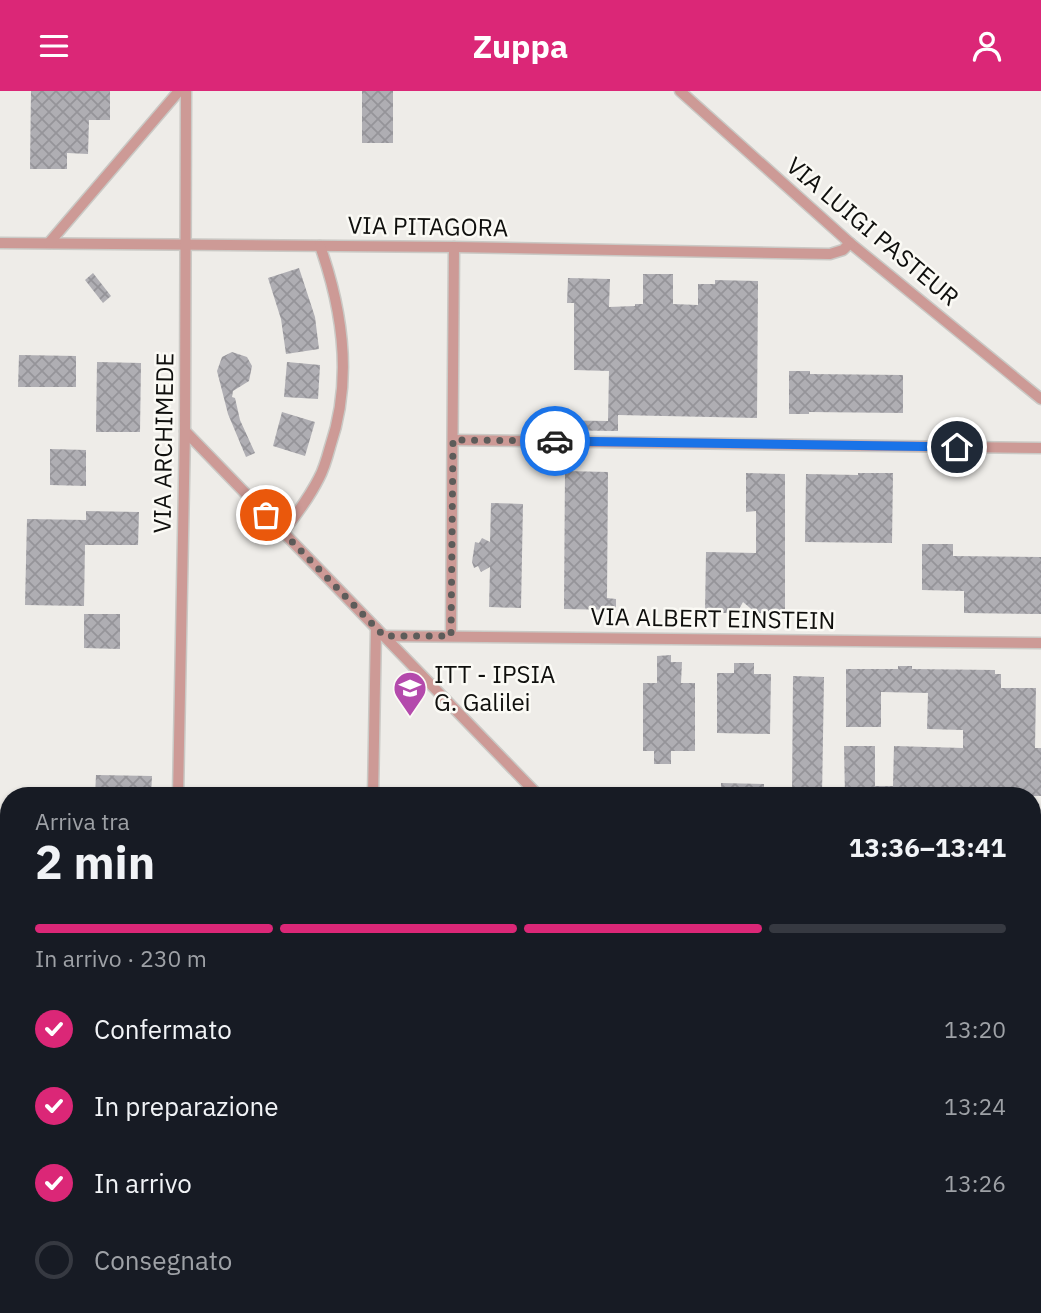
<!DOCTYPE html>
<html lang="it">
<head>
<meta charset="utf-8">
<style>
	:root { --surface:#171b24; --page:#20242c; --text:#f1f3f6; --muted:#9ea1a6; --line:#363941; --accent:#db2777 }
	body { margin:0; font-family:"IBM Plex Sans",sans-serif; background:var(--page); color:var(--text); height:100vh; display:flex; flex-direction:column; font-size:26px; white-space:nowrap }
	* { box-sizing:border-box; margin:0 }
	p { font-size:23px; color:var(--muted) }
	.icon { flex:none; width:38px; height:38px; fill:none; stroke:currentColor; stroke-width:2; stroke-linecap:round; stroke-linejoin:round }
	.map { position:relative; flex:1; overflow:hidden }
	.sheet { position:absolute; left:0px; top:696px; width:1041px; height:527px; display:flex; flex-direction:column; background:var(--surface); border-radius:28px 28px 0 0; box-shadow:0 2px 5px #0004 }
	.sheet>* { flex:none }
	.pin { position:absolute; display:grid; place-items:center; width:60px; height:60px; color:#fff; margin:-30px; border:4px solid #fff; border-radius:50%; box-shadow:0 2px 7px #0007 }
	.courier { position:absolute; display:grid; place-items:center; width:70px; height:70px; margin:-35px; border:5px solid #1a73e8; border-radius:50%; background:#fff; color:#222; box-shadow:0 2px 9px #0007 }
	.summary em { font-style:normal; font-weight:800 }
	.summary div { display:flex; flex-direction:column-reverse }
	.summary { display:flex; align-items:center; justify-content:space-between; height:119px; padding:0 35px }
	h1 { font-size:46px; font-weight:800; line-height:52px }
	.bar { display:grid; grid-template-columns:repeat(4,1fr); gap:10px 7px; align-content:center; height:84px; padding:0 35px }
	.bar i { height:9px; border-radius:5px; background:var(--line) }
	.bar .on { background:var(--accent) }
	.bar p { grid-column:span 4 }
	ol { padding:0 35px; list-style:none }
	li { display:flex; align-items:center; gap:21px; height:77px }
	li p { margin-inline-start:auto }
	li .icon { padding:7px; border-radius:50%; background:var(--accent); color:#fff; stroke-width:4 }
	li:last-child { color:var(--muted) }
	li i { width:38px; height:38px; border:4px solid var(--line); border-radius:50% }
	header { display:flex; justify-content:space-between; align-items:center; height:91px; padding:0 35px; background:var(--accent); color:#fff; font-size:32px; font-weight:800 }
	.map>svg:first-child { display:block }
	.building { fill:url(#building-cross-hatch) }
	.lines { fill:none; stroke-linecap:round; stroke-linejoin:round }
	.minor-casing { stroke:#cac9c5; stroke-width:13 }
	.minor { stroke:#cd9a96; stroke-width:10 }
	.done { stroke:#5d5c5a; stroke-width:7; stroke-dasharray:0 12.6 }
	.route { stroke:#1a73e8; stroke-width:9 }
	.labels { text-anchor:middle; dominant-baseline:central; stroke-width:5; stroke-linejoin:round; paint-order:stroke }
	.street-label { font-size:24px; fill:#0f0f0d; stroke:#fbfaf5 }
	.poi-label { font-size:24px; fill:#0f0f0d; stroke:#fbfaf5; text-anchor:start }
</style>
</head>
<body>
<header><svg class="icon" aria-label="menu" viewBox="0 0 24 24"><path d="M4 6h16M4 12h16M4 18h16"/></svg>Zuppa<svg class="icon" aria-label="person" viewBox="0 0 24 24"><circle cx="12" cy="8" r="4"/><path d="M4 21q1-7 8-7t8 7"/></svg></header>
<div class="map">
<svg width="1041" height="1222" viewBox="0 0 1041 1222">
	<defs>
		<pattern id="building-cross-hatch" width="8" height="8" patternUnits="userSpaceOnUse" patternTransform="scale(1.75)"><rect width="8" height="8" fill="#afaeb3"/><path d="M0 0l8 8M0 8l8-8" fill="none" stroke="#959499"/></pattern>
	</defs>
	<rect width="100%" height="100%" fill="#eeece8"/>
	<g class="building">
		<path d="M31 0H110V29H89L88 63 67 62V78H30Z"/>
		<rect x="362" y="0" width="31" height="52"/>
		<path d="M299 177 315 226 319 258 286 263 281 228 268 187Z"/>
		<path d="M93 182 111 205 103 212 85 189Z"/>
		<path d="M643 183H673V213L698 214V193H715V189L758 190 757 327 618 324V340L541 339V329L608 330 609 280 574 279V212H567L568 187 610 188 609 216 635 215V213H643Z"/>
		<path d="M232 261 247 266 252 275 249 290 233 300 232 306 235 307 240 329 255 362 246 366 228 323 217 280 222 266Z"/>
		<path d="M19 264 76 265V296H18Z"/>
		<path d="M97 271 141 272 140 341H96Z"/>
		<path d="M287 271 320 274 318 308 284 306Z"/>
		<path d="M789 280H810V283L903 284V322L809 321V323H789Z"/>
		<path d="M282 321 315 331 305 365 273 355Z"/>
		<path d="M50 358 86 359V395L50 394Z"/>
		<path d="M565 380 608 381 607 507 616 508V519L564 518Z"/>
		<path d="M746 382 785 383V523L756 522 743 511 737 522H705L706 461 756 462V420L746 421Z"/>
		<path d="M858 382H893L892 452 805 451 806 383 858 384Z"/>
		<path d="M491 412 523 413 521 517 489 516 490 476 481 481 478 475 474 477 472 471 475 451 479 452 482 447 490 451Z"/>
		<path d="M86 420 139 421 138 454H85L84 515 25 514 27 428 86 429Z"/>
		<path d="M922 453H953V465L1041 466V523L964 522V500L922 499Z"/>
		<path d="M84 523H120V558L84 557Z"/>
		<path d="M671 564V571H682L681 592H695V660H671V673H654V660H643V592H657V565Z"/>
		<path d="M734 572H754V583H771L770 643 717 642V582H734Z"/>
		<path d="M898 575H912V578L995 579V583H1001V597H1036L1035 657H1041V705H981V701L902 697V705H845L844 655H875V695H893L894 655 963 657V639L927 638 928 602 881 601V636H846V578H898Z"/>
		<path d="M793 585 824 586 822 705H792Z"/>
		<path d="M96 684 152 685 151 705H95Z"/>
		<path d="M721 692 764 693V705H721Z"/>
	</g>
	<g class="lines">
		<defs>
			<g id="minor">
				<path d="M680 0 850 152 1041 308"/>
				<path d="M0 152 454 156 830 163 843 159 850 152"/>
				<path d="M49 152 179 0"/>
				<path d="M185 340 539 705"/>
				<path d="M454 349 1041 357"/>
				<path d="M283 441C296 424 309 407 319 387 324 378 327 367 330 356 353 289 343 220 320 155"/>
				<path d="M384 545 1041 552"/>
				<path d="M451 545 454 156"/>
				<path d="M178 705 185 340 186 0"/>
				<path d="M373 705 376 537"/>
				<path d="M1032 745H1041"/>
				<path d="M1032 936H1041"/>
				<path d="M0 1118H9"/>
				<path d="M0 1140H9"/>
				<path d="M172 1222V1214"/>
				<path d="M364 1222V1214"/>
				<path d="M556 1222V1214"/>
				<path d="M750 1222V1214"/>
				<path d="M1041 1222V1090"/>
			</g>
		</defs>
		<use href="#minor" class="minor-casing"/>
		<use href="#minor" class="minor"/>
	</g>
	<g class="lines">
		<path class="done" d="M266 424 384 545H451L453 349 555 350"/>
		<path class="route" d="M555 350 957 356"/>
	</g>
	<defs>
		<symbol id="school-pin" viewBox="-11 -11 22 30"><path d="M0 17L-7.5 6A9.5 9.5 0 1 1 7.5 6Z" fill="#b44aac" stroke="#fbfaf5"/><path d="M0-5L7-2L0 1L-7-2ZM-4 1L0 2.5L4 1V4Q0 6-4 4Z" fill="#fff"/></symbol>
	</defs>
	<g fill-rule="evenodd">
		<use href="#school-pin" x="391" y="578" width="38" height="52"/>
	</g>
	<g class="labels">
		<g class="street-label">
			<text transform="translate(428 135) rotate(1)">VIA PITAGORA</text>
			<text transform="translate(873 140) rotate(40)">VIA LUIGI PASTEUR</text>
			<text transform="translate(163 352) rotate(-89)">VIA ARCHIMEDE</text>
			<text transform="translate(713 527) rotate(1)">VIA ALBERT EINSTEIN</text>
		</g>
		<g class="poi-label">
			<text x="434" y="583">ITT - IPSIA<tspan x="434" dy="28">G. Galilei</tspan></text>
		</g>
	</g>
</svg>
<div class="pin" style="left:266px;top:424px;background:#ea580c"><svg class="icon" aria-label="bag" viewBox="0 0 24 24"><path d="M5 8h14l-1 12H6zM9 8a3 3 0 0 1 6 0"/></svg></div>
<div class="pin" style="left:957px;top:356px;background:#1f2937"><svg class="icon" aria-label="home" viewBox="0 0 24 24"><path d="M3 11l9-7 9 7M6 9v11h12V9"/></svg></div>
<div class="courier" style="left:555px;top:350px"><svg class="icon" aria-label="car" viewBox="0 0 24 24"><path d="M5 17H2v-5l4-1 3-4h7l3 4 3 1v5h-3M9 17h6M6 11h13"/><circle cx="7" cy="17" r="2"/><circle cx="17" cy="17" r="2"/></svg></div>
<section class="sheet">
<div class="summary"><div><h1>2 min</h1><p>Arriva tra</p></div><em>13:36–13:41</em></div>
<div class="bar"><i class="on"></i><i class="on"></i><i class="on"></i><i></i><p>In arrivo · 230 m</p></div>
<ol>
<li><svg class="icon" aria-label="check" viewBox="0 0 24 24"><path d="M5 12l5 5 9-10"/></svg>Confermato<p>13:20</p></li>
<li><svg class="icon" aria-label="check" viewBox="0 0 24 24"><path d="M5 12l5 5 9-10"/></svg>In preparazione<p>13:24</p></li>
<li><svg class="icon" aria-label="check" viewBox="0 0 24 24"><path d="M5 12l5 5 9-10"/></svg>In arrivo<p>13:26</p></li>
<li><i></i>Consegnato</li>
</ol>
</section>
</div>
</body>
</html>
